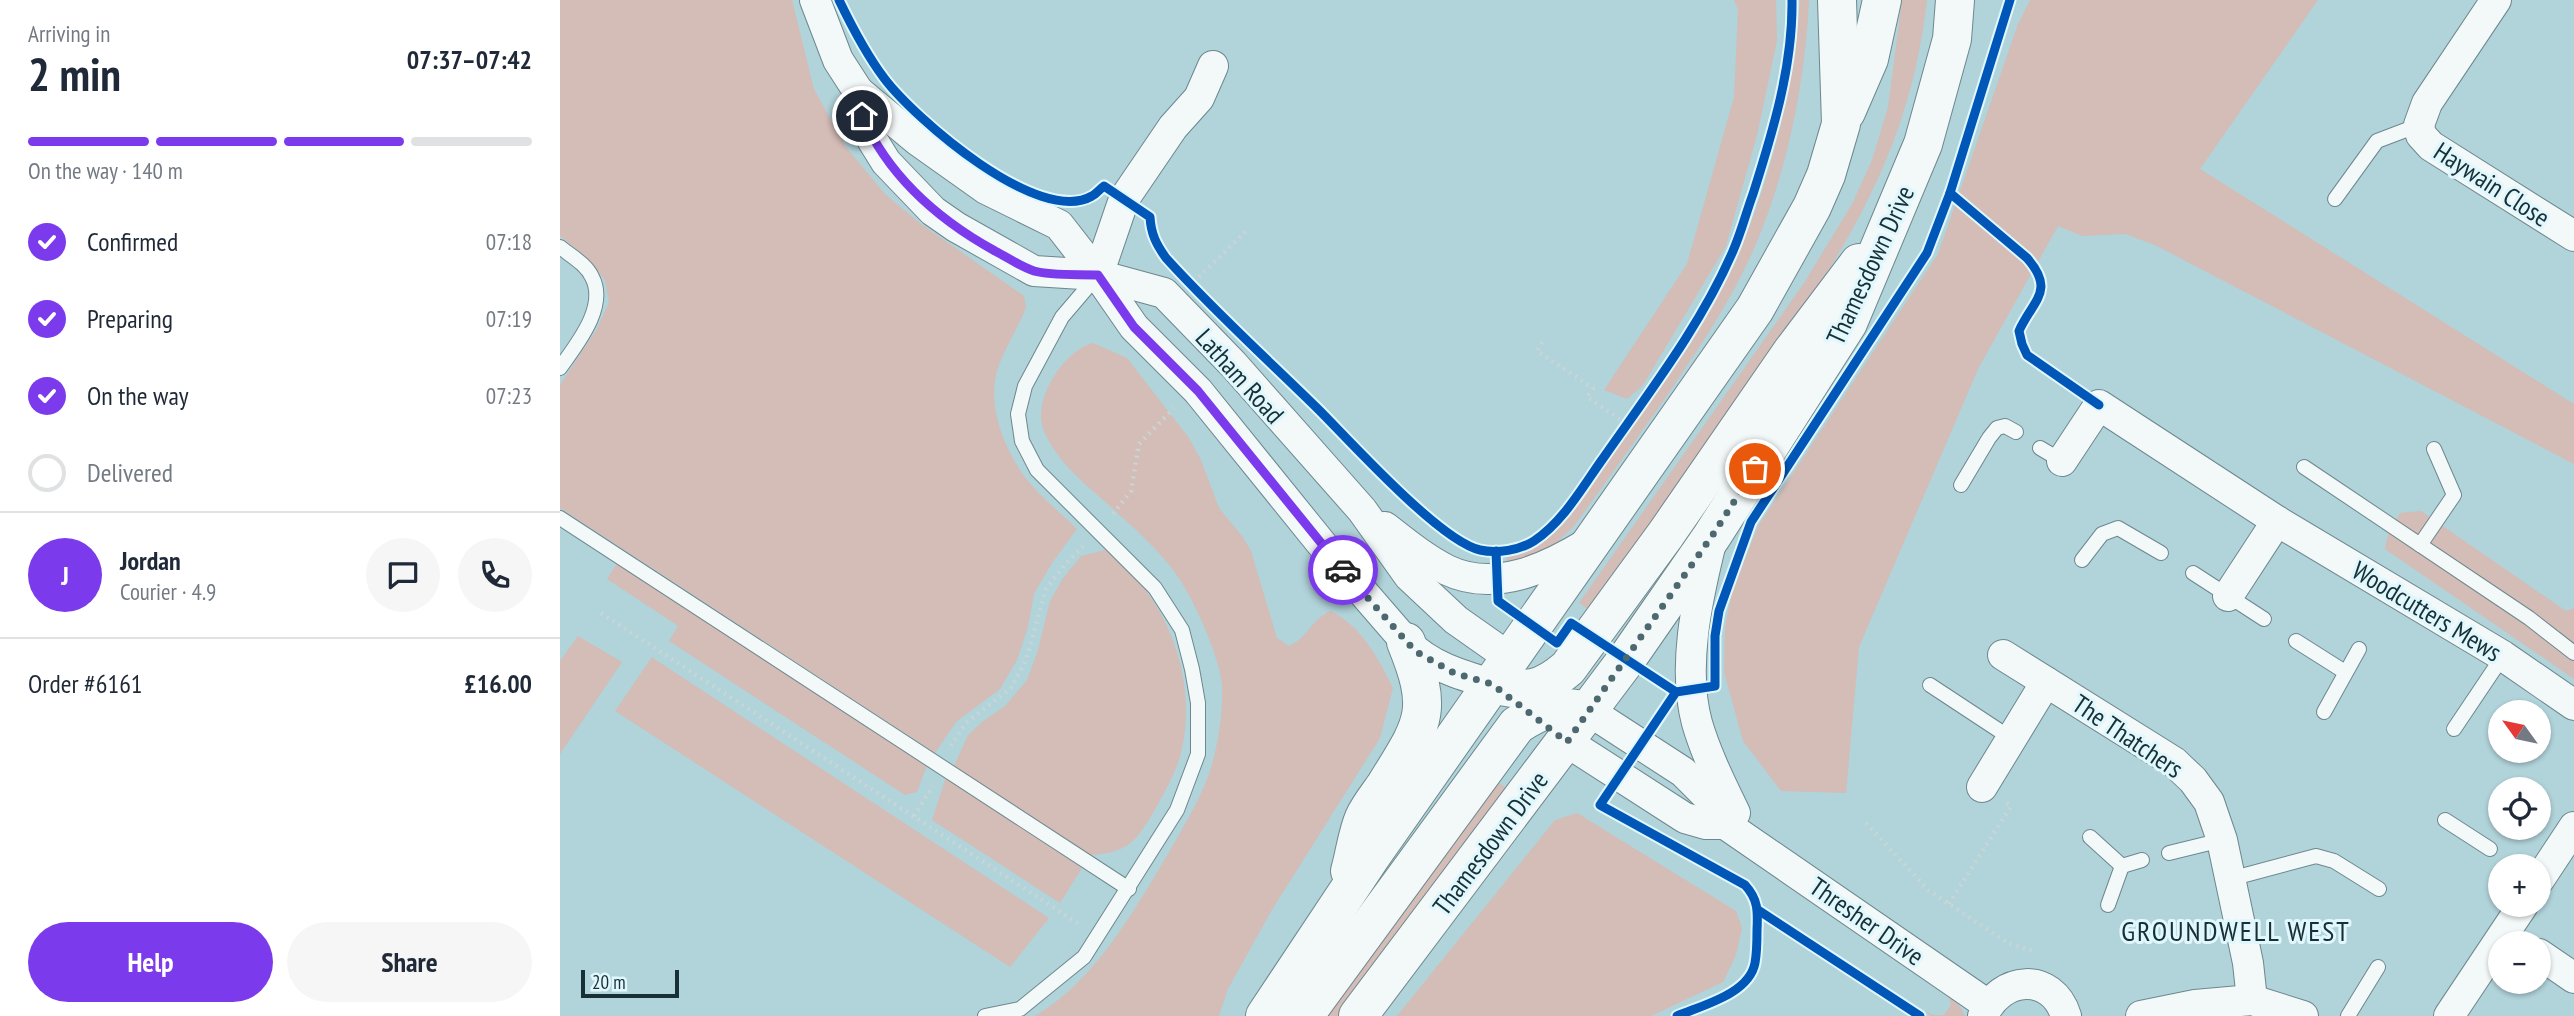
<!DOCTYPE html>
<html lang="en">
<head>
<meta charset="utf-8">
<style>
	:root { --surface:#fff; --page:#f6f6f7; --text:#1f2937; --muted:#747a83; --line:#e0e1e3; --accent:#7c3aed }
	body { margin:0; font-family:"PT Sans Narrow",sans-serif; background:var(--page); color:var(--text); height:100vh; display:flex; flex-direction:column; font-size:26px; white-space:nowrap }
	* { box-sizing:border-box; margin:0 }
	p { font-size:23px; color:var(--muted) }
	.icon { flex:none; width:38px; height:38px; fill:none; stroke:currentColor; stroke-width:2; stroke-linecap:round; stroke-linejoin:round }
	.map { position:relative; flex:1; overflow:hidden }
	.sheet { display:flex; flex-direction:column; background:var(--surface); width:560px }
	.sheet>* { flex:none }
	.needle { width:46px; rotate:303deg }
	.controls { position:absolute; left:1928px; top:700px; display:grid; gap:14px }
	.controls a { display:grid; place-items:center; width:63px; height:63px; border-radius:50%; background:var(--surface); box-shadow:0 2px 5px #0004; font-size:35px }
	.scale { position:absolute; left:21px; bottom:18px; width:98px; box-sizing:border-box; padding-left:7px; border:4px solid #173035; border-top:0; font-size:19px; line-height:24px; white-space:nowrap; color:#173035; -webkit-text-stroke:5px #e0f8fd; paint-order:stroke }
	.pin { position:absolute; display:grid; place-items:center; width:60px; height:60px; color:#fff; margin:-30px; border:4px solid #fff; border-radius:50%; box-shadow:0 2px 7px #0007 }
	.courier { position:absolute; display:grid; place-items:center; width:70px; height:70px; margin:-35px; border:5px solid #7c3aed; border-radius:50%; background:#fff; color:#222; box-shadow:0 2px 9px #0007 }
	.headline em { font-style:normal; font-weight:600 }
	.headline div { display:flex; flex-direction:column-reverse }
	.headline { display:flex; align-items:center; justify-content:space-between; height:119px; padding:0 28px }
	h1 { font-size:46px; font-weight:600; line-height:52px }
	.bar { display:grid; grid-template-columns:repeat(4,1fr); gap:10px 7px; align-content:center; height:84px; padding:0 28px }
	.bar i { height:9px; border-radius:5px; background:var(--line) }
	.bar .active { background:var(--accent) }
	.bar p { grid-column:span 4 }
	.line { display:flex; align-items:center; gap:18px; padding:0 28px; border-top:2px solid var(--line) }
	.line div { flex:1 }
	.round { display:grid; place-items:center; flex:none; width:74px; height:74px; border-radius:37px; background:var(--page) }
	ol { padding:0 28px; list-style:none }
	li { display:flex; align-items:center; gap:21px; height:77px }
	li p { margin-inline-start:auto }
	li .icon { padding:7px; border-radius:50%; background:var(--accent); color:#fff; stroke-width:4 }
	li:last-child { color:var(--muted) }
	li i { width:38px; height:38px; border:4px solid var(--line); border-radius:50% }
	.primary-button { display:flex; gap:14px; margin-top:auto; padding:14px 28px }
	.primary-button a { flex:1; height:80px; border-radius:42px; background:var(--accent); color:#fff; font-size:28px; font-weight:600; line-height:80px; text-align:center }
	.primary-button a+a { background:var(--page); color:var(--text) }
	main { display:flex; flex:1; min-height:0 }
	.map>svg:first-child { display:block }
	.green { fill:#d4bcb7 }
	.lines { fill:none; stroke-linecap:round; stroke-linejoin:round }
	.lane-casing { stroke:#6d888e; stroke-width:16 }
	.street-casing { stroke:#6d888e; stroke-width:32 }
	.primary-casing { stroke:#6d888e; stroke-width:40 }
	.path { stroke:#cad5d7; stroke-width:4.5; stroke-dasharray:2 5; stroke-linecap:butt }
	.lane { stroke:#f3f8f9; stroke-width:14 }
	.street { stroke:#f3f8f9; stroke-width:30 }
	.primary { stroke:#f3f8f9; stroke-width:38 }
	.cycleway-casing { stroke:#e0f8fd; stroke-width:13 }
	.cycleway { stroke:#0057b8; stroke-width:9 }
	.done { stroke:#4d696f; stroke-width:7; stroke-dasharray:0 12.6 }
	.route { stroke:#7c3aed; stroke-width:9 }
	.labels { text-anchor:middle; dominant-baseline:central; stroke-width:6; stroke-linejoin:round; paint-order:stroke }
	.street-label { font-size:26px; fill:#173035; stroke:#e0f8fd }
	.neighbourhood-label { font-size:28px; letter-spacing:2px; fill:#173035; stroke:#e0f8fd }
</style>
</head>
<body>
<main>
<section class="sheet">
<div class="headline"><div><h1>2 min</h1><p>Arriving in</p></div><em>07:37–07:42</em></div>
<div class="bar"><i class="active"></i><i class="active"></i><i class="active"></i><i></i><p>On the way · 140 m</p></div>
<ol>
<li><svg class="icon" aria-label="check" viewBox="0 0 24 24"><path d="M5 12l5 5 9-10"/></svg>Confirmed<p>07:18</p></li>
<li><svg class="icon" aria-label="check" viewBox="0 0 24 24"><path d="M5 12l5 5 9-10"/></svg>Preparing<p>07:19</p></li>
<li><svg class="icon" aria-label="check" viewBox="0 0 24 24"><path d="M5 12l5 5 9-10"/></svg>On the way<p>07:23</p></li>
<li><i></i>Delivered</li>
</ol>
<div class="line" style="height:126px"><b class="round" style="background:var(--accent);color:#fff">J</b><div><b>Jordan</b><p>Courier · 4.9</p></div><a class="round"><svg class="icon" aria-label="chat" viewBox="0 0 24 24"><path d="M4 5h16v11H9l-5 4z"/></svg></a><a class="round"><svg class="icon" aria-label="phone" viewBox="0 0 24 24"><path d="M5 4h4l2 5-3 2q2 4 5 5l2-3 5 2v4C11 20 4 13 5 4z"/></svg></a></div>
<div class="line" style="height:91px"><div>Order #6161</div><b>£16.00</b></div>
<div class="primary-button"><a>Help</a><a>Share</a></div>
</section>
<div class="map">
<svg width="2014" height="1016" viewBox="0 0 2014 1016">
	<rect width="100%" height="100%" fill="#b1d3da"/>
	<g class="green">
		<path d="M0 0H232L254 89 286 147 325 194 361 224 464 296 466 307C459 327 446 345 439 365 425 401 443 446 464 476 479 496 500 512 517 529L492 563 474 594 468 627 457 660 440 689 396 722 375 753 0 508V385L37 329 49 302 45 280 25 256 0 236Z"/>
		<path d="M1174 0H1216L1217 41 1197 135 1166 246 1083 385 1067 399 1044 390 1127 264 1174 97 1178 9Z"/>
		<path d="M1240 0H1249C1245 89 1224 188 1185 268 1162 315 1133 357 1104 400 1074 442 1045 484 1014 526L990 549 947 564V557C998 548 1019 500 1047 461 1078 419 1110 376 1138 331 1199 231 1230 116 1240 0Z"/>
		<path d="M1342 0H1367C1353 122 1310 209 1243 310L1031 611 1019 603 1244 283 1292 204 1312 160 1328 107Z"/>
		<path d="M1470 0H1758L1640 169 2014 404V464L1595 245 1565 234 1522 236 1498 226 1419 367 1299 647 1286 793 1221 791 1183 741 1164 672 1165 627 1172 592 1198 526 1378 254 1458 24Z"/>
		<path d="M533 343 567 358 629 438 641 460 659 508 682 536 691 551 717 638 729 646C747 639 751 620 770 611 800 624 819 659 833 688L820 738 710 913 668 989 659 1016H475C534 982 574 911 608 854 622 829 639 802 649 774 658 747 663 714 662 686 660 657 633 597 616 574 596 546 567 522 542 499 519 479 496 459 484 431 471 401 504 350 533 343Z"/>
		<path d="M1861 511 2006 611 2014 608V679L1825 549 1828 534 1840 513Z"/>
		<path d="M545 550C607 595 639 678 621 753 616 772 606 789 597 806 577 840 570 853 529 855L394 766 408 735 422 722 445 706 467 680 477 653 490 601 503 578 521 556Z"/>
		<path d="M58 562 368 763 357 792 345 795 109 641 118 626 47 579Z"/>
		<path d="M18 636 62 662 0 754V661Z"/>
		<path d="M92 657 96 660 489 918 450 967 55 711Z"/>
		<path d="M386 777 522 868 500 903 372 820Z"/>
		<path d="M932 778 949 790 777 1016H759Z"/>
		<path d="M1017 813 1176 911 1182 928 1176 955 1163 982 1091 1016H837L995 820Z"/>
		<path d="M1389 996 1399 1005 1405 1016H1371L1364 1010 1373 1015H1384L1391 1005Z"/>
	</g>
	<g class="lines">
		<defs>
			<g id="lane">
				<path d="M1775 199 1817 141 1859 125"/>
				<path d="M0 247C11 256 26 264 32 277 48 307 16 345 0 368"/>
				<path d="M1480 448 1502 461"/>
				<path d="M1744 467 1969 618 2014 653"/>
				<path d="M1401 485 1429 438 1437 428 1445 426 1456 432"/>
				<path d="M0 518 569 889"/>
				<path d="M1860 545 1894 495 1874 449"/>
				<path d="M1522 560 1542 534 1558 528 1601 553"/>
				<path d="M1633 573 1704 619"/>
				<path d="M1736 641 1785 672"/>
				<path d="M1370 685 1452 739"/>
				<path d="M1764 712 1799 649"/>
				<path d="M1894 729 1943 656"/>
				<path d="M1885 820 1930 849"/>
				<path d="M1530 837 1562 866 1582 860"/>
				<path d="M1609 853 1662 840"/>
				<path d="M1955 865 1957 866"/>
				<path d="M1670 879 1756 856 1774 861 1819 889"/>
				<path d="M1548 905 1562 866"/>
				<path d="M425 1016 460 1009 524 957 617 810 638 754V703L632 669 622 630 595 588 477 470 462 441 458 414 465 386 502 317 537 276"/>
				<path d="M1788 1016 1818 967"/>
			</g>
			<g id="street">
				<path d="M255 0 278 60 298 91 357 140 426 189 499 225 538 275 574 327 638 391 769 553 846 642C870 666 900 675 932 684"/>
				<path d="M1936 0 1867 103 1859 125 1861 135 1871 146 2014 236"/>
				<path d="M298 91 302 116 313 141 326 162 373 211 396 227 474 271 538 275 604 293 673 364 802 510 849 576 896 620 950 658"/>
				<path d="M538 275 564 199 613 127 639 98 653 66"/>
				<path d="M1502 461 1539 405 1717 521 1943 656 2014 705"/>
				<path d="M825 527C844 542 865 559 887 570 935 593 987 568 1028 543"/>
				<path d="M1150 547C1137 600 1122 668 1137 723 1146 754 1161 784 1175 813"/>
				<path d="M1668 596 1717 521"/>
				<path d="M1443 655 1614 762 1633 780 1649 802 1662 840 1688 963 1692 1000"/>
				<path d="M1029 711 1123 772 1147 796 1165 824 1428 1005"/>
				<path d="M1007 742 1125 818 1146 824H1165"/>
				<path d="M1422 787 1486 682"/>
				<path d="M1979 880 2014 827"/>
				<path d="M1979 954 2014 978"/>
				<path d="M1423 1016C1440 976 1492 971 1506 1016"/>
				<path d="M1581 1016 1635 1005 1692 1000 1743 1016"/>
				<path d="M1889 1016 1963 905"/>
			</g>
			<g id="primary">
				<path d="M1286 112 1309 59 1322 0"/>
				<path d="M932 684C967 692 980 692 1008 668L1106 534 1231 353 1299 263"/>
				<path d="M790 871C795 854 797 834 804 818 809 807 818 796 825 786 863 724 875 713 846 642"/>
				<path d="M705 1016 812 855 1195 309 1252 207 1266 175 1281 124 1277 0"/>
				<path d="M744 1016 957 725C982 709 993 705 1023 710"/>
				<path d="M798 1016 1066 660 1152 536 1288 323 1363 144 1392 39 1395 0"/>
			</g>
		</defs>
		<use href="#lane" class="lane-casing"/>
		<use href="#street" class="street-casing"/>
		<use href="#primary" class="primary-casing"/>
		<g class="path">
			<path d="M634 282 689 228"/>
			<path d="M982 342 977 351 1033 388 1027 397 1067 424"/>
			<path d="M553 514 571 491 579 444 614 408"/>
			<path d="M41 613 519 924"/>
			<path d="M391 746 406 723 451 688 466 660 486 589 504 566 523 546"/>
			<path d="M354 816 373 786"/>
			<path d="M1306 823 1368 890 1448 943 1472 951"/>
			<path d="M1389 904 1451 806 1446 803"/>
		</g>
		<use href="#lane" class="lane"/>
		<use href="#street" class="street"/>
		<use href="#primary" class="primary"/>
		<defs>
			<g id="cycleway">
				<path d="M279 0C292 27 306 54 324 78 354 118 479 227 532 196 536 194 540 189 544 186L590 217C591 234 596 244 606 258 654 311 707 359 759 410 791 442 880 541 920 550 937 554 960 550 974 541 1004 521 1023 486 1044 457 1090 391 1141 325 1173 251 1181 233 1186 213 1193 194 1213 131 1233 66 1232 0"/>
				<path d="M1390 193 1467 258C1496 291 1473 300 1459 331L1462 344 1467 355 1539 405"/>
				<path d="M936 551 938 601 997 643 1011 623 1116 692"/>
				<path d="M1198 910 1360 1016"/>
				<path d="M1117 1016C1143 1005 1189 994 1195 963 1197 952 1197 940 1197 930 1198 911 1198 899 1185 885L1040 805 1116 692 1155 686V636L1159 611 1191 522 1367 253 1390 193 1450 0"/>
			</g>
		</defs>
		<use href="#cycleway" class="cycleway-casing"/>
		<use href="#cycleway" class="cycleway"/>
	</g>
	<g class="lines">
		<path class="done" d="M783 570 855 651 894 673 932 684 1007 742 1152 536 1195 469"/>
		<path class="route" d="M302 116C329 177 377 219 435 251 447 257 461 267 474 271 491 276 520 274 538 275L574 327 638 391 783 570"/>
	</g>
	<g class="labels">
		<g class="street-label">
			<text transform="translate(1932 184) rotate(33)">Haywain Close</text>
			<text transform="translate(1310 265) rotate(-65)">Thamesdown Drive</text>
			<text transform="translate(680 376) rotate(48)">Latham Road</text>
			<text transform="translate(1867 611) rotate(31)">Woodcutters Mews</text>
			<text transform="translate(1568 736) rotate(34)">The Thatchers</text>
			<text transform="translate(930 843) rotate(-53)">Thamesdown Drive</text>
			<text transform="translate(1307 921) rotate(35)">Thresher Drive</text>
		</g>
		<g class="neighbourhood-label">
			<text x="1676" y="930">GROUNDWELL WEST</text>
		</g>
	</g>
</svg>
<div class="controls">
<a><svg class="needle" viewBox="-14 -14 28 28"><path d="M0-13l5 13h-10z" fill="#e53935"/><path d="M0 13l5-13h-10z" fill="#747a83"/></svg></a>
<a><svg class="icon" aria-label="locate" viewBox="0 0 24 24"><circle cx="12" cy="12" r="6"/><path d="M12 2v4M12 18v4M2 12h4M18 12h4"/></svg></a>
<a>+</a>
<a>−</a>
</div>
<div class="scale">20 m</div>
<div class="pin" style="left:1195px;top:469px;background:#ea580c"><svg class="icon" aria-label="bag" viewBox="0 0 24 24"><path d="M5 8h14l-1 12H6zM9 8a3 3 0 0 1 6 0"/></svg></div>
<div class="pin" style="left:302px;top:116px;background:#1f2937"><svg class="icon" aria-label="home" viewBox="0 0 24 24"><path d="M3 11l9-7 9 7M6 9v11h12V9"/></svg></div>
<div class="courier" style="left:783px;top:570px"><svg class="icon" aria-label="car" viewBox="0 0 24 24"><path d="M5 17H2v-5l4-1 3-4h7l3 4 3 1v5h-3M9 17h6M6 11h13"/><circle cx="7" cy="17" r="2"/><circle cx="17" cy="17" r="2"/></svg></div>
</div>
</main>
</body>
</html>
